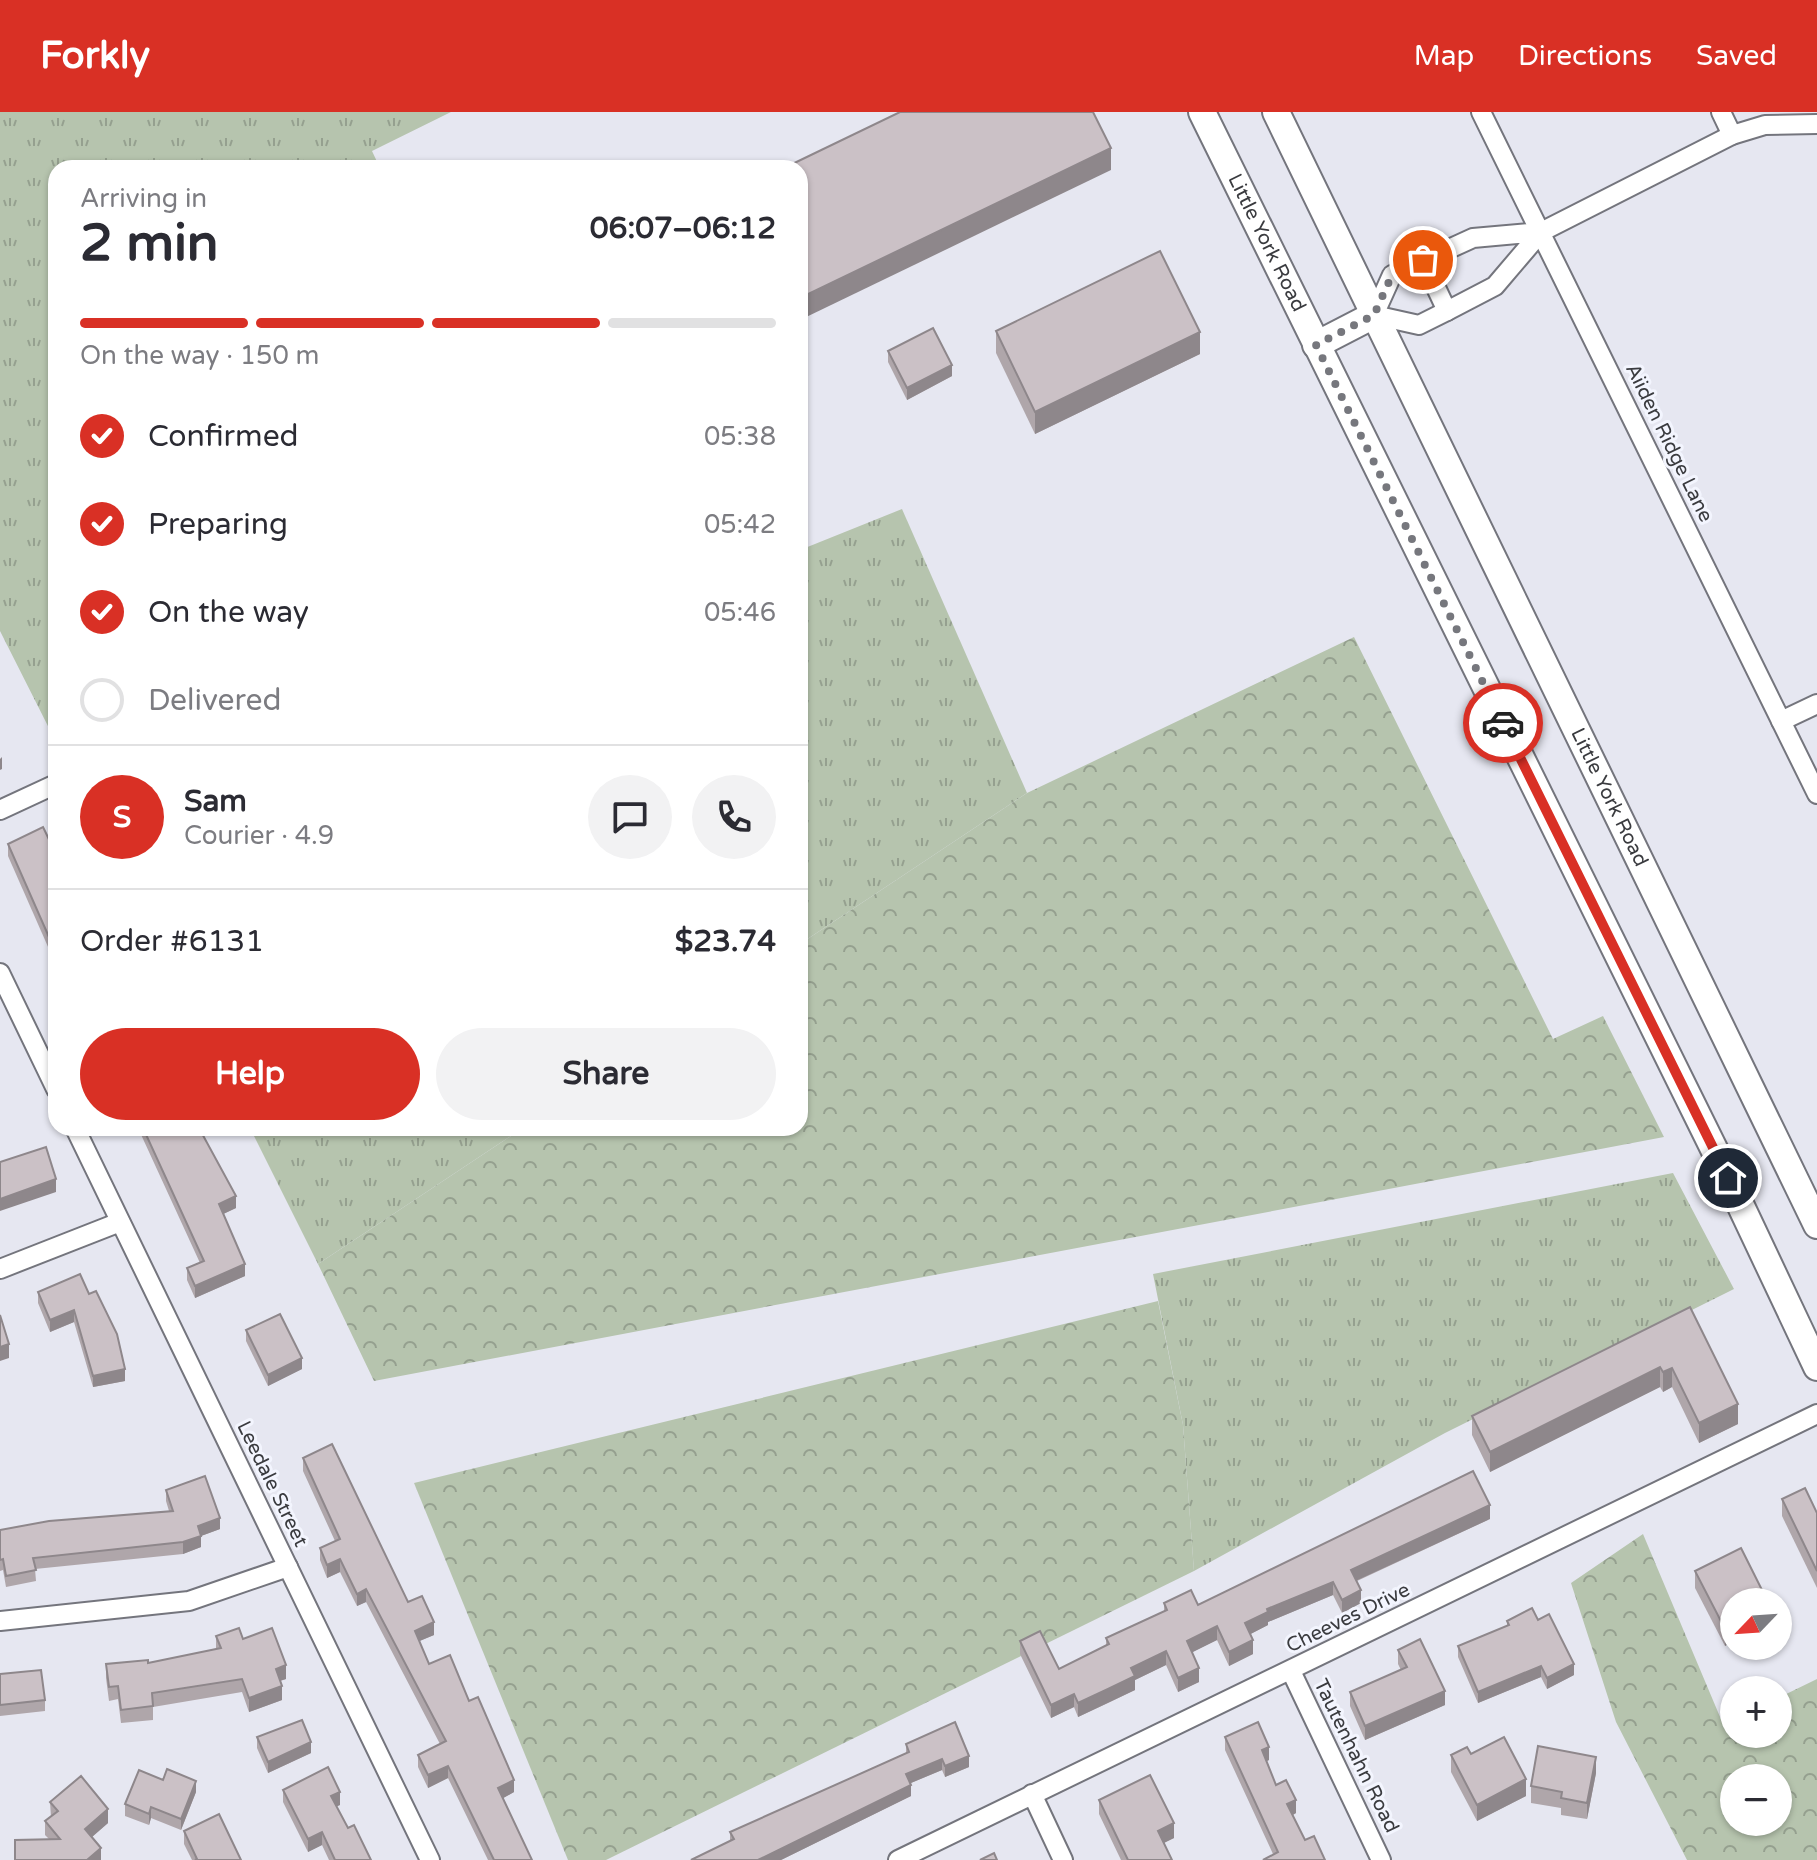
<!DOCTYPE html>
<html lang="en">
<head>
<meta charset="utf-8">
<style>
	:root { --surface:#fff; --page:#f2f2f3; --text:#2b2b33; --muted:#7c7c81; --line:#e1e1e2; --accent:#d93025 }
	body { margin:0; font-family:"Varela Round",sans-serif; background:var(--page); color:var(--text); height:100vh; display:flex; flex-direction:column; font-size:30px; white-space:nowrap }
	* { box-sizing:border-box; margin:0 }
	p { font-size:26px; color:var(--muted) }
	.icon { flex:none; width:44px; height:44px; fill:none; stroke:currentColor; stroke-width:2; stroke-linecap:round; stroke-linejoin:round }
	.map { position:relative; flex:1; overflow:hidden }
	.drawer { position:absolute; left:48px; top:48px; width:760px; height:976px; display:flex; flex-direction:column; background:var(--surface); border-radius:24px; box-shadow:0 2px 6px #0004 }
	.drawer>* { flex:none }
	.needle { width:52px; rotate:245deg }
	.tools { position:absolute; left:1720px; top:1476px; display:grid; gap:16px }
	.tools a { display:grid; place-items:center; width:72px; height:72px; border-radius:50%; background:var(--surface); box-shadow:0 2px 6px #0004; font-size:40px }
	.pin { position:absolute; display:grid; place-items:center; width:68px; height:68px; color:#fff; margin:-34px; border:4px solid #fff; border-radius:50%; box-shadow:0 2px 8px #0007 }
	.courier { position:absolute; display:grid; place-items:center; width:80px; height:80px; margin:-40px; border:6px solid #d93025; border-radius:50%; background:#fff; color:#222; box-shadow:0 2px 10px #0007 }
	.headline em { font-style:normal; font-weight:700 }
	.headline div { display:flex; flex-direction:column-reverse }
	.headline { display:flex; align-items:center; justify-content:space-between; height:136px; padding:0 32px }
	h1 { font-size:52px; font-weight:700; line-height:60px }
	.bar { display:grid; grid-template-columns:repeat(4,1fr); gap:12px 8px; align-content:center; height:96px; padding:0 32px }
	.bar i { height:10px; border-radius:6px; background:var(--line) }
	.bar .on { background:var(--accent) }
	.bar p { grid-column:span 4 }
	.line { display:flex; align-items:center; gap:20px; padding:0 32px; border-top:2px solid var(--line) }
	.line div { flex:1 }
	.round { display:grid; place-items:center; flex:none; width:84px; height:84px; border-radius:42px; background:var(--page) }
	ol { padding:0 32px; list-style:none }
	li { display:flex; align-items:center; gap:24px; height:88px }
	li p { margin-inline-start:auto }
	li .icon { padding:8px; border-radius:50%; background:var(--accent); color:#fff; stroke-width:4 }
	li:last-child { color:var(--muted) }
	li i { width:44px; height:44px; border:4px solid var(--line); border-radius:50% }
	.cta { display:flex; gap:16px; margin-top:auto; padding:16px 32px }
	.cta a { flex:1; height:92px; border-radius:48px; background:var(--accent); color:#fff; font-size:32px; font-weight:700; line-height:92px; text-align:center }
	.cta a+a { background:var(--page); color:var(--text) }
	header { display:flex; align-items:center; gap:48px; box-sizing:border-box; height:112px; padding:0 40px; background:var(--accent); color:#fff }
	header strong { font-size:38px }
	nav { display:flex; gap:44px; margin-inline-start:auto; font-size:28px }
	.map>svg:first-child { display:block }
	.grass { fill:url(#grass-tufts) }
	.forest { fill:url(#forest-crowns); fill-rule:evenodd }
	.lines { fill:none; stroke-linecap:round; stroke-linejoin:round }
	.street-casing { stroke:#74757d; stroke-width:22 }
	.secondary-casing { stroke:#74757d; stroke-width:30 }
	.street { stroke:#fff; stroke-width:18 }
	.secondary { stroke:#fff; stroke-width:26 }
	.wall { fill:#afa6aa }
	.shaded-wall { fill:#8e878b }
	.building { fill:#cbc1c6; stroke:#8e878b; stroke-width:2 }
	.done { stroke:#76777d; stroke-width:8; stroke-dasharray:0 14.4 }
	.route { stroke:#d93025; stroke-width:10 }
	.labels { text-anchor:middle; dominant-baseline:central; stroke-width:6; stroke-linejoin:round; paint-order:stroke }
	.street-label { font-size:20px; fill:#3a3b3f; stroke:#f3f5fe }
</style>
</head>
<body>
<header>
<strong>Forkly</strong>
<nav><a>Map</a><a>Directions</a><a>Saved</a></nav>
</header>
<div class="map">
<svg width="1817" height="1748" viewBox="0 0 1817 1748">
	<defs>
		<pattern id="grass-tufts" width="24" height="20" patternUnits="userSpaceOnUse" patternTransform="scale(2)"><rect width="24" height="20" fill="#b6c4ae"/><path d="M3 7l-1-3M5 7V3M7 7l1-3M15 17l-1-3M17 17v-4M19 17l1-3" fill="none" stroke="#95a08f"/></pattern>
		<pattern id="forest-crowns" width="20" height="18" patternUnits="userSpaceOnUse" patternTransform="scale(2)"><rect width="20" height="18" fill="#b6c4ae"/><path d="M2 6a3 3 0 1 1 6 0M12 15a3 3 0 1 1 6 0" fill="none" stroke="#95a08f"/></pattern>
	</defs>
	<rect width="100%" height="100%" fill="#e6e7f1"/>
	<g class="grass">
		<path d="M0 0H451L372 39 380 56H56V630L0 519Z"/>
		<path d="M902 397 1027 681 800 832V438Z"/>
		<path d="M250 1016H523L318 1152Z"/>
		<path d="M1673 1061 1734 1177 1445 1321 1194 1459 1183 1313 1153 1162Z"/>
	</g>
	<g class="forest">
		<path d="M1354 525 1553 927 1603 904 1664 1025 374 1269 318 1152 523 1016H800V832L1027 681Z"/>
		<path d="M1158 1189 1183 1313 1194 1459 606 1748H568L414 1371Z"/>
		<path d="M1643 1422 1723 1612 1734 1607V1622H1778V1586L1817 1567V1748H1687L1616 1610 1571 1471ZM1734 1666H1778V1710H1734Z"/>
	</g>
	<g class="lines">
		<defs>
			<g id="street">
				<path d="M1481 0 1817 682"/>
				<path d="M1721 0 1732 23"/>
				<path d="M1541 120 1495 174 1447 199 1419 213 1374 203 1392 163 1473 126Z"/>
				<path d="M1541 120 1732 23 1765 13 1817 12"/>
				<path d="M1423 148 1447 199"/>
				<path d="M1781 609 1817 592"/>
				<path d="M0 698 56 672"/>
				<path d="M0 861 56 977"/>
				<path d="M75 1016 430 1748"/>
				<path d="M0 1157 120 1110"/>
				<path d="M0 1509 189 1489 288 1455"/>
				<path d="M1291 1559 1381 1748"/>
				<path d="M1032 1682 1063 1748"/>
				<path d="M898 1748 1817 1302"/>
			</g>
			<g id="secondary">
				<path id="s1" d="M1202 0 1714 1037 1817 1255"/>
				<path id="s2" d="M1276 0 1817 1113"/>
				<path d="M1316 233 1374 203"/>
			</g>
		</defs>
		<use href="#street" class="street-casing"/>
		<use href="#secondary" class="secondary-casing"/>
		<use href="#street" class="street"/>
		<use href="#secondary" class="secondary"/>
	</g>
	<g class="wall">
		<path d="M996 219 1200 242 1035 322 996 241Z"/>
		<path d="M888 239 952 264 907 288 888 250Z"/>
		<path d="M8 732 56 742V853L8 744Z"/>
		<path d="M138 1016H199L236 1096 223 1102 245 1164 195 1186 187 1168V1156L200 1151Z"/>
		<path d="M38 1180 89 1182 125 1269 93 1275 74 1210 50 1220 38 1191Z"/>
		<path d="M1690 1195 1738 1312 1699 1331 1672 1275 1663 1280 1660 1275 1490 1360 1472 1323V1304Z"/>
		<path d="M246 1218 302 1257 268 1274 246 1229Z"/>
		<path d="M303 1346 408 1490 434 1523 419 1529 429 1552 469 1589 514 1680 503 1686 532 1748H488L448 1666 428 1676 418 1655V1643L440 1632 366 1490 357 1494 340 1460 327 1466 320 1448V1436L335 1429 303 1359Z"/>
		<path d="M166 1378 220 1417 201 1424V1435L183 1442 35 1457 36 1469 6 1475 3 1458 0 1459V1418L169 1399 166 1389Z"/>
		<path d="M1782 1387 1817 1401V1476L1782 1404Z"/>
		<path d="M1490 1407 1357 1469 1361 1491 1342 1501 1333 1483 1268 1510V1513L1250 1522 1253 1542 1229 1554 1217 1528 1192 1540 1199 1570 1178 1580 1166 1553 1135 1568V1578L1108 1591 1078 1605 1074 1595 1051 1606 1020 1542V1529L1059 1557 1106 1534V1526L1164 1499V1491L1198 1493Z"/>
		<path d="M1695 1459 1768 1490 1725 1534 1695 1476Z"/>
		<path d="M1538 1508 1574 1563 1547 1577 1541 1565 1478 1591 1458 1545V1534L1507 1514V1509Z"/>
		<path d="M216 1524 243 1527 286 1567 280 1569 282 1588 249 1600 242 1580 153 1595V1608L121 1611 118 1587 109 1589 106 1566V1552L148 1551 216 1537Z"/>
		<path d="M1398 1538 1445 1593 1365 1628 1350 1594V1580L1401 1558 1398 1552Z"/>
		<path d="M0 1562 45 1588V1599L0 1604Z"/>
		<path d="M257 1625 311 1641 268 1661 257 1636Z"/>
		<path d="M1225 1625 1269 1648 1267 1649 1276 1673 1296 1701 1293 1703 1305 1728 1273 1742 1225 1638Z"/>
		<path d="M906 1632 969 1655 945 1665 942 1658 911 1671V1684L781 1748H691L730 1729V1720L906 1641Z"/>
		<path d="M1471 1642 1526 1684 1477 1709 1451 1660V1643Z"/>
		<path d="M1596 1661 1587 1707 1561 1703V1696L1531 1691V1674Z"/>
		<path d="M283 1678 340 1693 336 1694 348 1716 371 1748H329L322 1733 308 1740 283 1690Z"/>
		<path d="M196 1680 181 1718 151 1706 149 1713 125 1704V1692Z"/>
		<path d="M1099 1688 1174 1726 1163 1731 1172 1748H1121L1099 1702Z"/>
		<path d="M50 1690 108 1711 92 1725 101 1748 49 1727 45 1723V1709L51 1705Z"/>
		<path d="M184 1719 241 1748H192L184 1732Z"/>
	</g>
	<g class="shaded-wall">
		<path d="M1111 36V58L800 208V186Z"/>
		<path d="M1200 220V242L1035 322V300Z"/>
		<path d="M952 253V264L907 288V276Z"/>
		<path d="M2 645V657L0 658V647Z"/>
		<path d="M56 1067V1080L0 1099V1087Z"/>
		<path d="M236 1084V1096L219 1104V1092Z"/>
		<path d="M245 1152V1164L195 1186V1174Z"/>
		<path d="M74 1198V1210L50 1220V1208Z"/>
		<path d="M9 1232V1246L0 1249V1235Z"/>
		<path d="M302 1246V1257L268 1274V1263Z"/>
		<path d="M1660 1255V1275L1490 1360V1340Z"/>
		<path d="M1672 1256V1275L1663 1280V1260Z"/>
		<path d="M125 1257V1269L93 1275V1264Z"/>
		<path d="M1738 1292V1312L1699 1331V1311Z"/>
		<path d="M1490 1393V1407L1351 1471V1458Z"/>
		<path d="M220 1406V1417L201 1424V1435L183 1442V1430L198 1414Z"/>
		<path d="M340 1447V1460L327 1466V1453Z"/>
		<path d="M1333 1470V1483L1268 1510V1513L1245 1525V1511L1267 1497Z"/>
		<path d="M366 1477V1490L357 1494V1482Z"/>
		<path d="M1361 1478V1491L1342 1501V1488Z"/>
		<path d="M434 1510V1523L415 1531V1519Z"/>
		<path d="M1734 1513V1529L1725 1534V1517Z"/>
		<path d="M1217 1514V1528L1187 1543V1529Z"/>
		<path d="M1253 1528V1542L1229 1554V1540Z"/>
		<path d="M1166 1539V1553L1135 1568V1578L1078 1605V1591L1131 1556Z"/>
		<path d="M1574 1552V1563L1547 1577V1566Z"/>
		<path d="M286 1553V1567L276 1570V1557Z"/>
		<path d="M1541 1554V1565L1478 1591V1580Z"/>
		<path d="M1199 1556V1570L1178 1580V1566Z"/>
		<path d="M282 1574V1588L249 1600V1586Z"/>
		<path d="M1445 1579V1593L1365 1628V1614Z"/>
		<path d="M1074 1582V1595L1051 1606V1593Z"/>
		<path d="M311 1630V1641L268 1661V1650Z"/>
		<path d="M1269 1635V1648L1262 1651V1638Z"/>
		<path d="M969 1644V1655L945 1665V1654Z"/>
		<path d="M1596 1645V1661L1587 1707V1691Z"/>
		<path d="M942 1647V1658L906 1673V1662Z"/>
		<path d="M448 1654V1666L428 1676V1663Z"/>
		<path d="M1526 1667V1684L1477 1709V1693Z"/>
		<path d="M514 1668V1680L498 1689V1676Z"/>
		<path d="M196 1669V1680L181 1718V1707Z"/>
		<path d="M911 1673V1684L781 1748H758Z"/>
		<path d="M340 1680V1693L331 1697V1684Z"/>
		<path d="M1296 1688V1701L1287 1706V1692Z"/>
		<path d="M151 1695V1706L149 1713V1702Z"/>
		<path d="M108 1697V1711L85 1731V1717Z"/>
		<path d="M1174 1711V1726L1158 1734V1719Z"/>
		<path d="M322 1720V1733L308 1740V1727Z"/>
		<path d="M101 1736V1748H87Z"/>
	</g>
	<g class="building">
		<path d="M900 0H1093L1111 36 800 186V56H784Z"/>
		<path d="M1160 139 1200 220 1035 300 996 219Z"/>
		<path d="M933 216 952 253 907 276 888 239Z"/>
		<path d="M43 715 56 742V841L8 732Z"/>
		<path d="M143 1016H199L236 1084 219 1092 245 1152 195 1174 187 1156 204 1149Z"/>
		<path d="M46 1035 56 1067 0 1087V1050Z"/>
		<path d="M80 1162 89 1182 96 1179 117 1222 125 1257 93 1264 74 1198 50 1208 38 1180Z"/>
		<path d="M1690 1195 1738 1292 1699 1311 1672 1256 1663 1260 1660 1255 1490 1340 1472 1304Z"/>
		<path d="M280 1202 302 1246 268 1263 246 1218Z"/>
		<path d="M0 1203 9 1232 0 1235Z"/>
		<path d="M332 1332 408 1490 422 1484 434 1510 415 1519 429 1552 450 1543 469 1589 478 1585 514 1668 498 1676 532 1748H494L448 1654 428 1663 418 1643 446 1629 366 1477 357 1482 340 1447 327 1453 320 1436 340 1427 303 1346Z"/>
		<path d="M1473 1359 1490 1393 1351 1458 1361 1478 1342 1488 1333 1470 1267 1497 1268 1500 1245 1511 1253 1528 1229 1540 1217 1514 1187 1529 1199 1556 1178 1566 1166 1539 1131 1556 1135 1564 1108 1577 1078 1591 1074 1582 1051 1593 1020 1529 1040 1519 1059 1557 1109 1532 1106 1526 1167 1498 1164 1491 1191 1478 1198 1493Z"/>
		<path d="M205 1364 220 1406 198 1414 201 1424 183 1430 33 1446 36 1458 6 1464 3 1447 0 1448V1418L49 1409 173 1399 166 1378Z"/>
		<path d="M1805 1376 1817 1401V1459L1782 1387Z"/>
		<path d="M1741 1436 1768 1490H1734V1513L1725 1517 1695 1459Z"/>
		<path d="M1532 1496 1538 1508 1549 1502 1574 1552 1547 1566 1541 1554 1478 1580 1458 1534 1509 1513 1507 1509Z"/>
		<path d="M239 1516 243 1527 272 1516 286 1553 276 1557 282 1574 249 1586 242 1567 152 1581 153 1594 121 1598 118 1574 109 1575 106 1552 148 1548V1551L221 1536 216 1524Z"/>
		<path d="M1420 1527 1445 1579 1365 1614 1350 1580 1407 1555 1398 1538Z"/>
		<path d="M41 1558 45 1588 0 1593V1562Z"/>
		<path d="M302 1608 311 1630 268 1650 257 1625Z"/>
		<path d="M955 1610 969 1644 945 1654 942 1647 906 1662 911 1673 758 1748H691L734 1727 730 1720 909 1640 906 1632Z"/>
		<path d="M1258 1610 1269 1635 1262 1638 1276 1673 1286 1668 1296 1688 1287 1692 1305 1728 1314 1724 1325 1748H1263L1278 1740 1225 1625Z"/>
		<path d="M1504 1625 1526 1667 1477 1693 1451 1643 1467 1635 1471 1642Z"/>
		<path d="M1538 1634 1596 1645 1587 1691 1561 1686 1562 1680 1531 1674Z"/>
		<path d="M328 1655 340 1680 331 1684 348 1716 354 1713 371 1748H335L322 1720 308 1727 283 1678Z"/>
		<path d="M167 1657 196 1669 181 1707 151 1695 149 1702 125 1692 139 1658 163 1668Z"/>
		<path d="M1150 1663 1174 1711 1158 1719 1172 1748H1128L1099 1688Z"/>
		<path d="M81 1664 108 1697 85 1717 101 1736 87 1748H15V1728L60 1727 45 1709 58 1699 50 1690Z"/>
		<path d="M219 1702 241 1748H195L197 1747 184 1719Z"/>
		<path d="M994 1741 997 1748H980Z"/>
	</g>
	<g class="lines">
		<path class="done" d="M1423 148 1392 163 1374 203 1316 233 1503 611"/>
		<path class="route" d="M1503 611 1728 1066"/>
	</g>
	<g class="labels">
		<g class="street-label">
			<text stroke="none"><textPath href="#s1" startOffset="146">Little York Road</textPath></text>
			<text transform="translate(1669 331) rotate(64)">Aiiden Ridge Lane</text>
			<text stroke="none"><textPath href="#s2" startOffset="762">Little York Road</textPath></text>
			<text transform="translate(272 1372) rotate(64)">Leedale Street</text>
			<text transform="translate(1348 1506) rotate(-26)">Cheeves Drive</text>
			<text transform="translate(1356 1644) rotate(64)">Tautenhahn Road</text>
		</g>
	</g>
</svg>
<div class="tools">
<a><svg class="needle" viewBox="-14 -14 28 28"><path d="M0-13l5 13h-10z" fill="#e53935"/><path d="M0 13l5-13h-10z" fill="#7c7c81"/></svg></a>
<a>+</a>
<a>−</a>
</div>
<div class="pin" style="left:1423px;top:148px;background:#ea580c"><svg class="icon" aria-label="bag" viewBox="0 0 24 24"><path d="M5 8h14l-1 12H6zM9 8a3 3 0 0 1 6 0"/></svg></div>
<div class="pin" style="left:1728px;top:1066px;background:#1f2937"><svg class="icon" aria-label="home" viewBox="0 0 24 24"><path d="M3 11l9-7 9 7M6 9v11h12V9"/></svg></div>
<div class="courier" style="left:1503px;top:611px"><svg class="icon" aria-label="car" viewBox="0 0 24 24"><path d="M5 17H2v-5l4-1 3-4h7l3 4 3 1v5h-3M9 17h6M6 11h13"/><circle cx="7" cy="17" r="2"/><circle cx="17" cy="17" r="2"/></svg></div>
<section class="drawer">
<div class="headline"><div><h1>2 min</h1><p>Arriving in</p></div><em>06:07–06:12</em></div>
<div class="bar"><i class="on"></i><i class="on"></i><i class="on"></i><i></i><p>On the way · 150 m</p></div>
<ol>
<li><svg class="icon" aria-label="check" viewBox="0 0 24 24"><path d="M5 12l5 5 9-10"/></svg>Confirmed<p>05:38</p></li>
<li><svg class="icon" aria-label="check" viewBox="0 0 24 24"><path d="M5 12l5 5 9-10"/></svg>Preparing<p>05:42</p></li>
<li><svg class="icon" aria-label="check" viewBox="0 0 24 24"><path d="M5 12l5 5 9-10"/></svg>On the way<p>05:46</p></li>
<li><i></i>Delivered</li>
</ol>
<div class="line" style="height:144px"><b class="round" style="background:var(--accent);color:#fff">S</b><div><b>Sam</b><p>Courier · 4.9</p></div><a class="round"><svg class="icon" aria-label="chat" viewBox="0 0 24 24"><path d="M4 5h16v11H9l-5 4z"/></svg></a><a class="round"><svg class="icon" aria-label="phone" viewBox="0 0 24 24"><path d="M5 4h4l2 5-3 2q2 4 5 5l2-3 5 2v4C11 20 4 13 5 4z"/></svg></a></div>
<div class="line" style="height:104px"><div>Order #6131</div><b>$23.74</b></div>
<div class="cta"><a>Help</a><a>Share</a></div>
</section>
</div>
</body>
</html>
